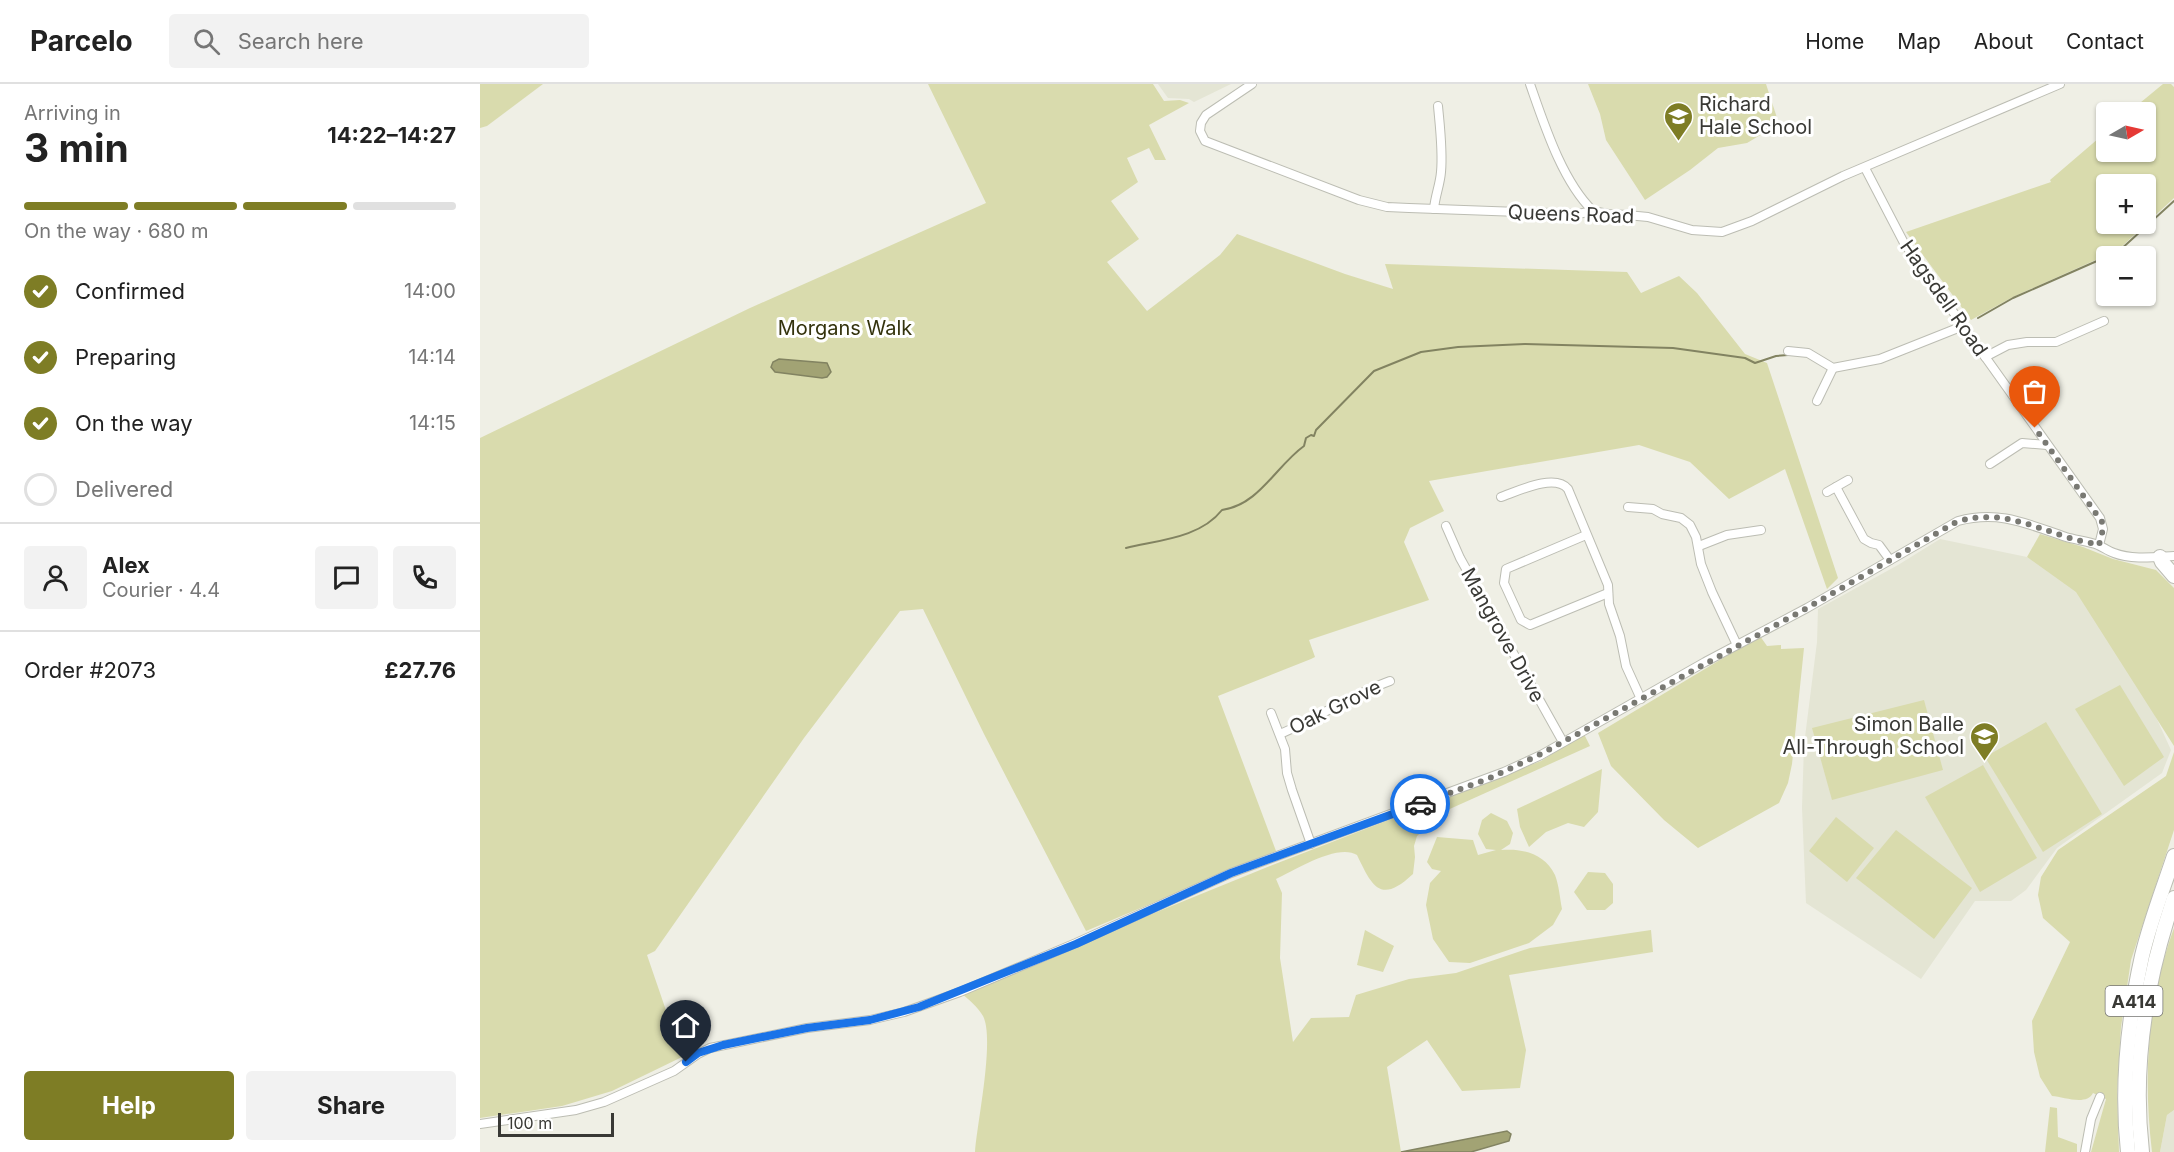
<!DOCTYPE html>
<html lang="en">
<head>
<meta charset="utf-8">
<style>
	:root { --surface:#fff; --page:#f2f2f2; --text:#222; --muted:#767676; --line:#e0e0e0; --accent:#7e7d25 }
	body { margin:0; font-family:Inter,sans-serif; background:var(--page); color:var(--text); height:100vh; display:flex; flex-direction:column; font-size:22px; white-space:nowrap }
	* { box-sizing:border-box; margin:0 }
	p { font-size:20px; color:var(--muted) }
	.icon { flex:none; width:33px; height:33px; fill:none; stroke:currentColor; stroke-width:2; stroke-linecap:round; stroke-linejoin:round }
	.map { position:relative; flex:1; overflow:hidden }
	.details { display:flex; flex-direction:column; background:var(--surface); width:480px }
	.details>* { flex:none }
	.needle { width:39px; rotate:81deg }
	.buttons { position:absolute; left:1616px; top:18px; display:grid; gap:12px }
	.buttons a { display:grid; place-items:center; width:60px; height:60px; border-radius:6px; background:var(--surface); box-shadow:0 2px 4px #0004; font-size:30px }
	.scale { position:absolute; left:18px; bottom:15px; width:116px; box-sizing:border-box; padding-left:6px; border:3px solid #393935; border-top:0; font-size:16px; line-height:21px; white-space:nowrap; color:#393935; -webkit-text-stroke:4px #fff; paint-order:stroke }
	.pin { position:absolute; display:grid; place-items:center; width:51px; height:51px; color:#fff; margin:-62px -26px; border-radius:50% 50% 50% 0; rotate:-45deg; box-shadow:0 0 6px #0007 }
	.pin .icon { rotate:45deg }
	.courier { position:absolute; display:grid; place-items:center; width:60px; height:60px; margin:-30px; border:4px solid #1a73e8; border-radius:50%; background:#fff; color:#222; box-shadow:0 2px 8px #0007 }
	.headline em { font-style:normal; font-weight:700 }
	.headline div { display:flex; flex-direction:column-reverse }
	.headline { display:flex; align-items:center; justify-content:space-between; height:102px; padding:0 24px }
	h1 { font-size:39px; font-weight:700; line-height:45px }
	.bar { display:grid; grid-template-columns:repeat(4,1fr); gap:9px 6px; align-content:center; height:72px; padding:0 24px }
	.bar i { height:8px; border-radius:4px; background:var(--line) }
	.bar .current { background:var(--accent) }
	.bar p { grid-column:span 4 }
	.line { display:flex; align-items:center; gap:15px; padding:0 24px; border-top:2px solid var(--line) }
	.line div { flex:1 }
	.round { display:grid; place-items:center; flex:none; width:63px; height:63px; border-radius:6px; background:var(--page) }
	ol { padding:0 24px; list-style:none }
	li { display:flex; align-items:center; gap:18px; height:66px }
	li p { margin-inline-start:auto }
	li .icon { padding:6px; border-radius:50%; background:var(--accent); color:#fff; stroke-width:4 }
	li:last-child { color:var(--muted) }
	li i { width:33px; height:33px; border:3px solid var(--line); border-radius:50% }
	.button { display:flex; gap:12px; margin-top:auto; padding:12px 24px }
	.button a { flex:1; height:69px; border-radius:6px; background:var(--accent); color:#fff; font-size:24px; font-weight:700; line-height:69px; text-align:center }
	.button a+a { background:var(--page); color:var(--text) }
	header { display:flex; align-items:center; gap:36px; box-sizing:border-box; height:84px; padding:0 30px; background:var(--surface); border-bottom:2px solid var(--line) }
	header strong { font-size:28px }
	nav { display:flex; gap:33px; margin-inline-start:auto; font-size:21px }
	.search { width:420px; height:54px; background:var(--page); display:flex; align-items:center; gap:15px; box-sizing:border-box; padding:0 21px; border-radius:6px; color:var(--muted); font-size:22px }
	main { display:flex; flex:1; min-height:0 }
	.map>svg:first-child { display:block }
	.built { fill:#e4e5d4 }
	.green { fill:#d9dbad; fill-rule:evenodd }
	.water { fill:#a2a374; stroke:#828361; stroke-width:1.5 }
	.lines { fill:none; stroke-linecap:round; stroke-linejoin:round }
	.stream { stroke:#828361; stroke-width:2 }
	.minor-casing { stroke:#bcbdb3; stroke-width:10 }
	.trunk-casing { stroke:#bcbdb3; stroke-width:16 }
	.minor { stroke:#fff; stroke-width:8 }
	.trunk { stroke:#fff; stroke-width:14 }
	.done { stroke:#797973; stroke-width:6; stroke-dasharray:0 10.8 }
	.route { stroke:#1a73e8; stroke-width:8 }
	.labels { text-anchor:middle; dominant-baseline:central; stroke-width:6; stroke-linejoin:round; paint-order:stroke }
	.shield { fill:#fff; stroke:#747472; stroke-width:1.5 }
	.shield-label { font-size:18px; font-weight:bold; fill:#393935 }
	.poi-label { font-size:20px; fill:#393935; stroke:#fff; text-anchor:start }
	.street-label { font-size:20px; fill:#393935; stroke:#fff }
	.park-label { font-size:20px; fill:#34330d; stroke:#fff }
</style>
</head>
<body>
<header>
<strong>Parcelo</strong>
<div class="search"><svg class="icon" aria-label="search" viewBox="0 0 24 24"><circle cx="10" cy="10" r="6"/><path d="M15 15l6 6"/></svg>Search here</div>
<nav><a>Home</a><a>Map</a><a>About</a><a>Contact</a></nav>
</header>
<main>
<section class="details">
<div class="headline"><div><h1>3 min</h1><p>Arriving in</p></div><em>14:22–14:27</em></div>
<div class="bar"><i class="current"></i><i class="current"></i><i class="current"></i><i></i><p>On the way · 680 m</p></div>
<ol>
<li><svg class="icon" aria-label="check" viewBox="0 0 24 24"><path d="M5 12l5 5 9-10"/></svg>Confirmed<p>14:00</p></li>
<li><svg class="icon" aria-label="check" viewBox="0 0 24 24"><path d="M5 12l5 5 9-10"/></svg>Preparing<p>14:14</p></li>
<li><svg class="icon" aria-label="check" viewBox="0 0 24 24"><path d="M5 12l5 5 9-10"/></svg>On the way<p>14:15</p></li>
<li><i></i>Delivered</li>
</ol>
<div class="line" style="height:108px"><a class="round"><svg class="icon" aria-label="person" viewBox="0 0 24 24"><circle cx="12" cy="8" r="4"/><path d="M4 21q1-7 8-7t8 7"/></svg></a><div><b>Alex</b><p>Courier · 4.4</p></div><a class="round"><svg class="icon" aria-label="chat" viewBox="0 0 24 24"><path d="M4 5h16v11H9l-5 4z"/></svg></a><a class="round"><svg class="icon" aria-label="phone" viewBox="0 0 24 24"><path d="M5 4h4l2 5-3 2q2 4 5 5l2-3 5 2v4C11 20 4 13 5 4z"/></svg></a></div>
<div class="line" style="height:78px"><div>Order #2073</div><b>£27.76</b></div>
<div class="button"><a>Help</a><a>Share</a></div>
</section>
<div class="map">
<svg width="1694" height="1068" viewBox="0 0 1694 1068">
	<rect width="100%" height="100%" fill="#efefe5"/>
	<g class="built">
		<path d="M678 0H751L714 18 709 15 688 14Z"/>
		<path d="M1460 455 1547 473 1622 515 1691 666 1682 689 1577 764 1546 806 1531 817H1495L1441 895 1326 819 1322 724 1324 661 1337 558 1338 525 1418 481Z"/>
		<path d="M1694 1026V1068H1680L1687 1031Z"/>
	</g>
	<g class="green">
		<path d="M0 0H63L7 42 0 44Z"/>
		<path d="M448 0H673L684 17 700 16 709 19 669 41 686 76H675L669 64 647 74 658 98 631 117 659 155 627 178 667 227 740 171 757 150 865 190 913 205 905 180 1147 188 1161 209 1199 192 1217 209 1265 270 1287 279 1358 494 1347 505 1305 385 1249 415 1210 378 1159 361 949 397 964 427 930 444 924 458 949 516 829 556 835 573 831 575 738 612 796 767 606 847 504 650 443 525 420 527 324 654 175 867 167 871 202 973 132 1007 82 1022 0 1034V354L270 224 506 119Z"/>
		<path d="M1108 0H1286L1299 40 1267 59 1238 64 1210 86 1165 116 1126 56 1120 30Z"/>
		<path d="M1683 0H1691L1694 3V114L1638 166 1533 213 1491 236 1426 148 1571 98 1570 96 1626 48V68H1665V28H1649ZM1626 100H1665V140H1626Z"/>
		<path d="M1560 450 1603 463 1633 475 1676 486 1694 504V662L1596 508 1547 473Z"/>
		<path d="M1280 552 1287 562 1301 561V565L1324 564 1312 680 1308 699 1299 719 1218 764 1184 736 1131 682 1118 649Z"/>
		<path d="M1640 601 1684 673 1644 702 1595 625Z"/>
		<path d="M1444 616 1463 686 1352 716 1332 644Z"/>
		<path d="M1566 638 1622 730 1563 768 1505 673Z"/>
		<path d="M1104 650 1110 662 963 728 937 752 934 762 935 773 933 790C900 821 892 802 877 771 858 759 815 786 796 795L802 809 800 874 813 958 831 934 869 933 876 911 929 895 976 889 1050 864 1171 846 1173 868 1029 891 1046 966 1040 1004 982 1007 947 956 907 983 921 1068H495C497 1039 515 955 503 932 498 923 488 915 480 908L790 782 1061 677Z"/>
		<path d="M1694 668V746L1651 876 1641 943 1637 1008 1639 1068H1611L1626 1015 1613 1009C1607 1022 1584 1013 1572 1012L1560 993 1554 968 1552 937 1590 858 1563 834 1558 811 1561 793 1578 766 1686 692Z"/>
		<path d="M1503 681 1557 774 1500 808 1445 713Z"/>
		<path d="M1122 685 1118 728 1104 743 1088 739 1066 748 1049 763 1040 743 1037 725Z"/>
		<path d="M1011 729 1027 737 1033 749 1030 760 1021 766C1043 764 1065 770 1075 791 1079 801 1080 815 1082 825L1073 841 1049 859 990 879 969 878 953 855 946 821 950 799 961 787 952 785 947 778 957 753 993 756 998 771 1016 766 1006 765 998 750 1002 736Z"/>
		<path d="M1356 733 1394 764 1367 798 1329 767Z"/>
		<path d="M1416 746 1492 804 1454 855 1376 794Z"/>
		<path d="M1108 788 1125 789 1133 800V819L1125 826H1107L1094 808Z"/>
		<path d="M1694 844V1026L1687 1031 1680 1068H1672C1663 991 1667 918 1694 844Z"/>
		<path d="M885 846 914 862 903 888 877 881Z"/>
		<path d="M1570 1023 1577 1024 1578 1053 1597 1060V1068H1565Z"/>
	</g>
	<g class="water">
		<path d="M299 275 347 279 351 288 347 293 342 294 295 288 291 283 293 278Z"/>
		<path d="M1027 1047 1031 1050 1029 1057 991 1068H921Z"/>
	</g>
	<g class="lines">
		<g class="stream">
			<path d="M1628 172 1639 167 1694 117"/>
			<path d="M1498 234 1533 214 1626 173"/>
			<path d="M646 464C679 456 720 454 742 426 779 421 796 382 824 362L826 354 831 351 834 352 836 346 894 287 941 268 978 263 1045 260 1193 264 1265 274 1275 279 1296 272 1308 271"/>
		</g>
		<defs>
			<g id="minor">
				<path d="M772 0 726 31 721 39 720 47 725 57 879 116 907 123 929 124 1098 130 1113 127 1128 130 1147 131 1168 133 1212 146 1242 148 1272 137 1363 92 1580 0"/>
				<path d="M1050 0C1064 40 1082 97 1113 127"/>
				<path d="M1385 84 1424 159 1620 434 1623 445 1619 461"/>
				<path d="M954 125C955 112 960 101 961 88 963 67 960 44 958 22"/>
				<path d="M1308 267 1328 269 1353 284 1400 275 1483 242"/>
				<path d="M1505 273 1528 261 1547 258H1576L1624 237"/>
				<path d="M1337 317 1353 284"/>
				<path d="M1510 380 1542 359 1567 361"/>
				<path d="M1356 403 1384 455 1391 459 1399 461 1410 476"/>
				<path d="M1347 408 1368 396"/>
				<path d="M1021 413C1038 407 1075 389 1088 405L1128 501 1129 520 1140 552 1146 582 1161 615"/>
				<path d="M1148 423 1173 425 1182 430 1201 434 1210 441 1216 453 1221 480 1232 508 1257 561"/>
				<path d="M966 442 980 474 1083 658"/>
				<path d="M1106 451 1026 485 1024 499 1041 536 1050 541 1128 509"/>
				<path d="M1219 462 1247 451 1281 446"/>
				<path d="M791 629 805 665 807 689 812 706 831 760"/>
				<path d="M800 650C838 634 871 611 910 597"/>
				<path d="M0 1040 96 1026 124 1018 194 987 218 970 230 964 327 944 390 936 424 928 480 908 596 859 751 789 1024 688 1061 671 1225 578 1327 524 1478 437C1520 426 1547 440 1586 453 1596 456 1607 457 1618 461 1623 463 1628 467 1634 469 1652 476 1675 473 1694 472"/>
				<path d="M1605 1068 1611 1035 1620 1013"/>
			</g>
			<g id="trunk">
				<path d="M1680 473 1682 478 1694 492"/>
				<path d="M1648 1068C1641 1004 1648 935 1662 872 1670 838 1683 805 1694 772"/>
				<path d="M1662 1068C1652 982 1666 896 1694 814"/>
			</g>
		</defs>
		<use href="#minor" class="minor-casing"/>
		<use href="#trunk" class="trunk-casing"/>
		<use href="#minor" class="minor"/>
		<use href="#trunk" class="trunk"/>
	</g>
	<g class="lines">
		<path class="done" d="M940 720 1010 694 1061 670 1327 524 1478 437C1521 426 1548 441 1587 453 1598 457 1609 458 1619 461L1623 445 1622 438 1555 344"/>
		<path class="route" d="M206 978 218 969 243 961 327 944 390 936 439 923 596 860 751 789 940 720"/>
	</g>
	<defs>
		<symbol id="school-pin" viewBox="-11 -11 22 30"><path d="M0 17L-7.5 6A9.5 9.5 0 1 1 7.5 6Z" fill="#7e7d25" stroke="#fff"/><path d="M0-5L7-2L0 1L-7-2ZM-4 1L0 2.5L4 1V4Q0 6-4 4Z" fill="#fff"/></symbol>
	</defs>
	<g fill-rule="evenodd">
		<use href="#school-pin" x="1182" y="16" width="33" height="45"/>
		<use href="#school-pin" x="1488" y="636" width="33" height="45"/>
	</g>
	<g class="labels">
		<rect class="shield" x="1625.5" y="902" width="57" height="30" rx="4.5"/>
		<g class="shield-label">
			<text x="1654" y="917">A414</text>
		</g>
		<g class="poi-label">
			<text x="1219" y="20">Richard<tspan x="1219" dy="23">Hale School</tspan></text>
			<text x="1484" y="640" text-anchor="end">Simon Balle<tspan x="1484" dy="23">All-Through School</tspan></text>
		</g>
		<g class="street-label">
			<text transform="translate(1091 130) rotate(2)">Queens Road</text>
			<text transform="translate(1464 214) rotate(55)">Hagsdell Road</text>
			<text transform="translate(1023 551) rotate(61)">Mangrove Drive</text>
			<text transform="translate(855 623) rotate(-26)">Oak Grove</text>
		</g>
		<g class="park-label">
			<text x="365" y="244">Morgans Walk</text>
		</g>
	</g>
</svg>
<div class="buttons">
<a><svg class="needle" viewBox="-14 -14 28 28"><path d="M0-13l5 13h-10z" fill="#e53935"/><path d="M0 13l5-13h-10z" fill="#767676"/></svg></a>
<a>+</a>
<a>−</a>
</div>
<div class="scale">100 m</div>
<div class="pin" style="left:1555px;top:344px;background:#ea580c"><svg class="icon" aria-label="bag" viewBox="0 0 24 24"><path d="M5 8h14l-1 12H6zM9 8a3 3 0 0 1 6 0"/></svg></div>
<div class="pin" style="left:206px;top:978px;background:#1f2937"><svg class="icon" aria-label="home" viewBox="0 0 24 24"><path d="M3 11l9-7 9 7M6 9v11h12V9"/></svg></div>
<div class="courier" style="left:940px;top:720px"><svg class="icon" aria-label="car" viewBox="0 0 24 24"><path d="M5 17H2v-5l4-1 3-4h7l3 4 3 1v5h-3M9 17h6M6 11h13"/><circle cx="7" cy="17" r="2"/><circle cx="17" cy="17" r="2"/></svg></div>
</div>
</main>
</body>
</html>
